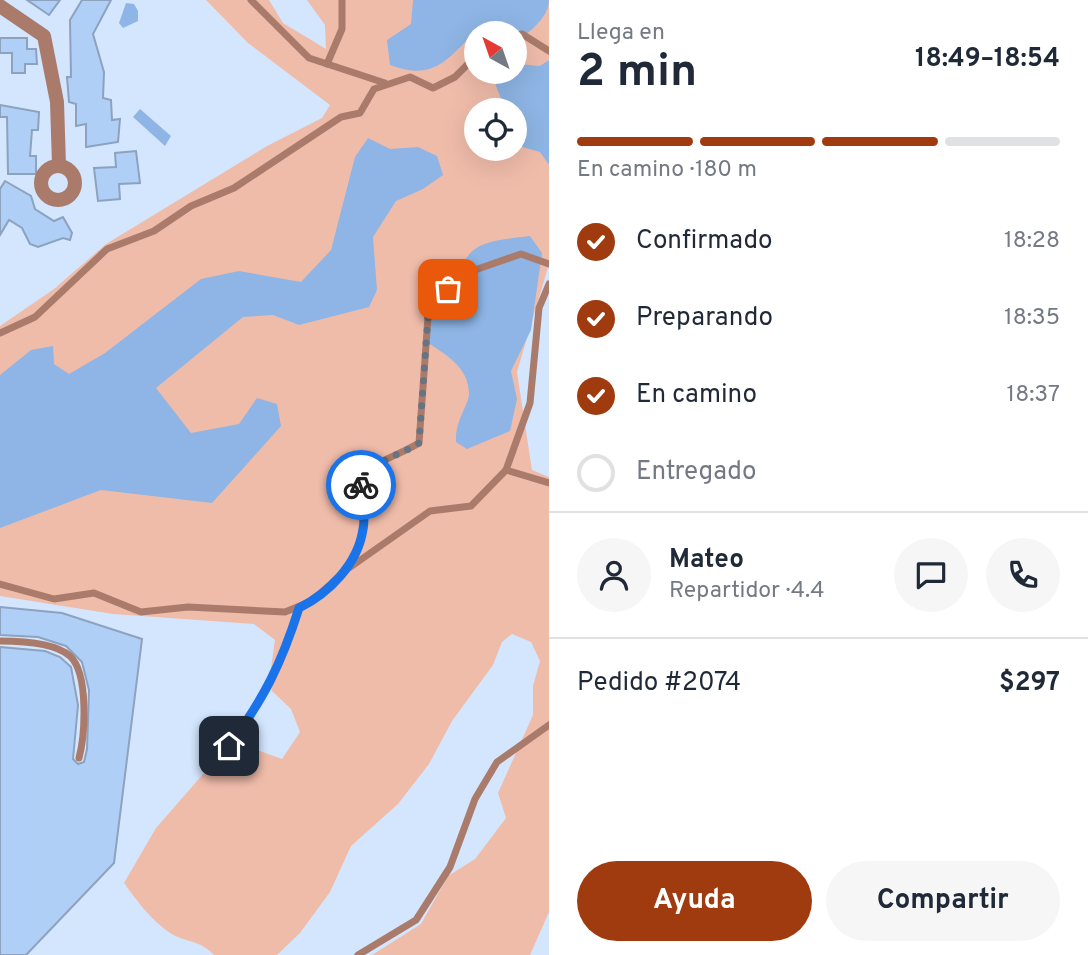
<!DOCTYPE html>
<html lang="es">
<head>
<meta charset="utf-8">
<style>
	:root { --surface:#fff; --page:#f6f6f7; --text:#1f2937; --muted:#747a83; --line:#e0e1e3; --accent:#a03b0f }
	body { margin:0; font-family:Overpass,sans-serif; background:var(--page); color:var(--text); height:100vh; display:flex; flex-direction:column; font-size:26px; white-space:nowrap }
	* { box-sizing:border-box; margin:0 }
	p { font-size:23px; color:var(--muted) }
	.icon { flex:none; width:38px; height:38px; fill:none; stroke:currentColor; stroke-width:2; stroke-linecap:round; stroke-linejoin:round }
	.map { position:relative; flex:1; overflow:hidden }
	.drawer { display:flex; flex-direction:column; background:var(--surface); width:539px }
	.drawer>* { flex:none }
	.needle { width:46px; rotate:320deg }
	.fabs { position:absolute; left:464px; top:21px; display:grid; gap:14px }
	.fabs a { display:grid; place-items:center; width:63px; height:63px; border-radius:50%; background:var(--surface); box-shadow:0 7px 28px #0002; font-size:35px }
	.pin { position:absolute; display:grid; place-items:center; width:60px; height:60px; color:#fff; margin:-30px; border-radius:14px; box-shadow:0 4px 10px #0006 }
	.courier { position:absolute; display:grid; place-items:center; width:70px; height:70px; margin:-35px; border:5px solid #1a73e8; border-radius:50%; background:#fff; color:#222; box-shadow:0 2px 9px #0007 }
	.headline em { font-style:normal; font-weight:700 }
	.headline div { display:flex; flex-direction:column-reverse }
	.headline { display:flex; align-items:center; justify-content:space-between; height:119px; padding:0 28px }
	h1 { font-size:46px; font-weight:700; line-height:52px }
	.bar { display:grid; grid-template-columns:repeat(4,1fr); gap:10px 7px; align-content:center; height:84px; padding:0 28px }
	.bar i { height:9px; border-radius:5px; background:var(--line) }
	.bar .on { background:var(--accent) }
	.bar p { grid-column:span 4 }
	.line { display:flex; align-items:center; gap:18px; padding:0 28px; border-top:2px solid var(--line) }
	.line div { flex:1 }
	.round { display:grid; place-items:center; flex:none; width:74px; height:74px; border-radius:37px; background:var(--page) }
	ol { padding:0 28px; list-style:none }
	li { display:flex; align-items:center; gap:21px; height:77px }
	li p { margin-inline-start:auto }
	li .icon { padding:7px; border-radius:50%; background:var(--accent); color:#fff; stroke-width:4 }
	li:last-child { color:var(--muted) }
	li i { width:38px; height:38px; border:4px solid var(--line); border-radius:50% }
	.button { display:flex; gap:14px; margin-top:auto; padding:14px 28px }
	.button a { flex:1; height:80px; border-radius:42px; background:var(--accent); color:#fff; font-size:28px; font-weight:700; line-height:80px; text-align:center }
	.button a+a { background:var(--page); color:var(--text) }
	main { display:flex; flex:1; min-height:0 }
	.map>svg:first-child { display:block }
	.green { fill:#f0bcaa; fill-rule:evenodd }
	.water { fill:#8eb5e5 }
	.building { fill:#b0cff7; stroke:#8ca2be; stroke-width:2 }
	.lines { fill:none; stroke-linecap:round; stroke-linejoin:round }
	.lane { stroke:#aa7b6b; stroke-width:7 }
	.street { stroke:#aa7b6b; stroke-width:14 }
	.done { stroke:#667382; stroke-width:7; stroke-dasharray:0 12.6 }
	.route { stroke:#1a73e8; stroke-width:9 }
</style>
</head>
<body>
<main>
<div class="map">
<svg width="549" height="955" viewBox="0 0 549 955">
	<rect width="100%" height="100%" fill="#d3e6fe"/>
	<path class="green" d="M206 0H269L283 23 326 49 325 25 307 0H549V264L517 372 532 470 549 477V912L530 955H372L421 924 448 876 475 859 506 818 498 793 533 715V686L540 661 531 642 512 634 502 642 493 665 452 721 429 764 398 804 351 846 330 892 300 933 277 955H214C199 939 186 943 170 933 151 920 137 901 124 883L156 828 204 773 216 749 237 734 257 750 282 759 300 732 291 709 272 691 270 675 275 640 254 624 113 614 0 596V326L54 289 106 244 267 146 322 118 330 105 248 43ZM476 33H514V72H476ZM476 110H514V149H476Z"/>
	<g class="water">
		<path d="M413 0H549C549 18 528 33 515 43L514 33H476V42L467 40C442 66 428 79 390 65L387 40 411 24Z"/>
		<path d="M126 3 134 4 138 11V21L123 28 119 23Z"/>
		<path d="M549 60V165L540 152 515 145 514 110H505L495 83 508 72H514L517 64 540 66Z"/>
		<path d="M140 109 171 136 165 146 133 117Z"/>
		<path d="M368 138 390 149 418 147 437 156 443 175 423 189 396 201 373 237 377 290 369 307 299 325 273 315 243 317 156 388 191 433 239 424 257 398 277 404 281 426 212 503 101 490 0 528V375L31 350 53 346 54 364 69 374 105 353 201 279 239 271 301 282 331 250 355 157Z"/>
		<path d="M530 236 542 253 531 330 511 371 517 399 510 431 467 449 456 442C455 420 468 407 469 394 469 366 444 354 424 340L425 324 455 298C462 241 480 242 530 236Z"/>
	</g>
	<g class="building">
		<path d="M27 0H60L49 15Z"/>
		<path d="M82 0H111L93 34 104 72 103 98 111 100 112 120 120 119 118 142 86 147V124L76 126V104L69 102 67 77H71L70 20Z"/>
		<path d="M0 38H27V49H36L37 64H25V73H12V53H0Z"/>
		<path d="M0 105 39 112 38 130H32L30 156H36V174H8L7 117H0Z"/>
		<path d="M136 151 140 183 119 184 120 199 98 201 94 168 116 167 115 153Z"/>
		<path d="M5 181 31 196 35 209 54 221 63 217 72 233 70 240 63 238 38 247 30 244 22 228 9 220 0 235V189Z"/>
		<path d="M0 607 62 613 142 639 114 863 26 955H0V647L45 651 60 657 71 667 78 705 73 759 78 764 84 762 87 749 89 690 82 662 66 646 38 637 0 635Z"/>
	</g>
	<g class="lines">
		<g class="lane">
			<path d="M251 0 309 58 385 83"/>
			<path d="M514 36 522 34 549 51"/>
			<path d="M327 64 342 29V0"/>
			<path d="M549 284 539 308 530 403 506 470 549 483"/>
			<path d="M0 333 35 317 107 249 154 231 191 206 234 188 341 117 360 113 374 89 410 77 433 88 455 77 476 56"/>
			<path d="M349 568 430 511 471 506 506 470"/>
			<path d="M0 584 54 599 94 593 141 612 188 607 285 612 312 601 346 570 356 552 364 528 360 478C376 460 398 456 419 443L428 317 448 289 472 271 521 254 549 264"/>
			<path d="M0 641C20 641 54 642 70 656 89 674 85 735 79 758"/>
			<path d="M229 745C264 698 282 665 299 608"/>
			<path d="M358 955 416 920 450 867 475 799 497 762 549 725"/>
		</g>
		<g class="street">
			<path d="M0 6 44 36 57 102 59 165"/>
			<circle cx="58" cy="183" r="17"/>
		</g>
	</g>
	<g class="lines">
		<path class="done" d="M361 485 360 478C376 460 399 456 419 443L428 317 448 289"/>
		<path class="route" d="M229 746C264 698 281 665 299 608 329 593 358 564 363 529 366 516 362 499 361 485"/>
	</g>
</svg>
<div class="fabs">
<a><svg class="needle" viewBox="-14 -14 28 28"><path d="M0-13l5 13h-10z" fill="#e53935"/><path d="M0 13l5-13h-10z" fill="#747a83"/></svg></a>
<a><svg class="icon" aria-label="locate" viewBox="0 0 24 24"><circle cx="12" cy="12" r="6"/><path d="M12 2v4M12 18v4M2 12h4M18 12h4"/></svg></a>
</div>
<div class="pin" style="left:448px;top:289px;background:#ea580c"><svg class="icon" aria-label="bag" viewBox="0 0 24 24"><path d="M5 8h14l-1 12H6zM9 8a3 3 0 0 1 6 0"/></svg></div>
<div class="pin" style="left:229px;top:746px;background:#1f2937"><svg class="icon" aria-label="home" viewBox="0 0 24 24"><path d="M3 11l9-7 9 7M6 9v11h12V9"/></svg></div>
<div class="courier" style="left:361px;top:485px"><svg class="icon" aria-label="bike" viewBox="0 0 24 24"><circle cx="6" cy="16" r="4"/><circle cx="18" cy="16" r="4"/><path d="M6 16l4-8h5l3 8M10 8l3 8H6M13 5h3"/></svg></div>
</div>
<section class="drawer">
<div class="headline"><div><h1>2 min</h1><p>Llega en</p></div><em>18:49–18:54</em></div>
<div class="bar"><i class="on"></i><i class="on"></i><i class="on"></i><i></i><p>En camino · 180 m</p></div>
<ol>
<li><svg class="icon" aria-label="check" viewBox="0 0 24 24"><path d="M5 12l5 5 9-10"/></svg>Confirmado<p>18:28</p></li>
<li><svg class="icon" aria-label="check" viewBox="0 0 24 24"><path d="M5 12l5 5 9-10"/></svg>Preparando<p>18:35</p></li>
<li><svg class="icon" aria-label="check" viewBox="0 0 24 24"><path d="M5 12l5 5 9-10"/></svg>En camino<p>18:37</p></li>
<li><i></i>Entregado</li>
</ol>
<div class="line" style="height:126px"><a class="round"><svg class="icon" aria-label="person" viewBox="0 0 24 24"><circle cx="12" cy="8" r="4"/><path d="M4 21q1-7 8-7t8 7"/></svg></a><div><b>Mateo</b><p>Repartidor · 4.4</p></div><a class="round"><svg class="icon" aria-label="chat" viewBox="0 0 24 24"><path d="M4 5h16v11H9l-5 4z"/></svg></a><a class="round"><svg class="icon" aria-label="phone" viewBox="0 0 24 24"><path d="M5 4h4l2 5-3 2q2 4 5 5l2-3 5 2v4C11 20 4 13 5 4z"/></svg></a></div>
<div class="line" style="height:91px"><div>Pedido #2074</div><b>$297</b></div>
<div class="button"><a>Ayuda</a><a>Compartir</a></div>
</section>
</main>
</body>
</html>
